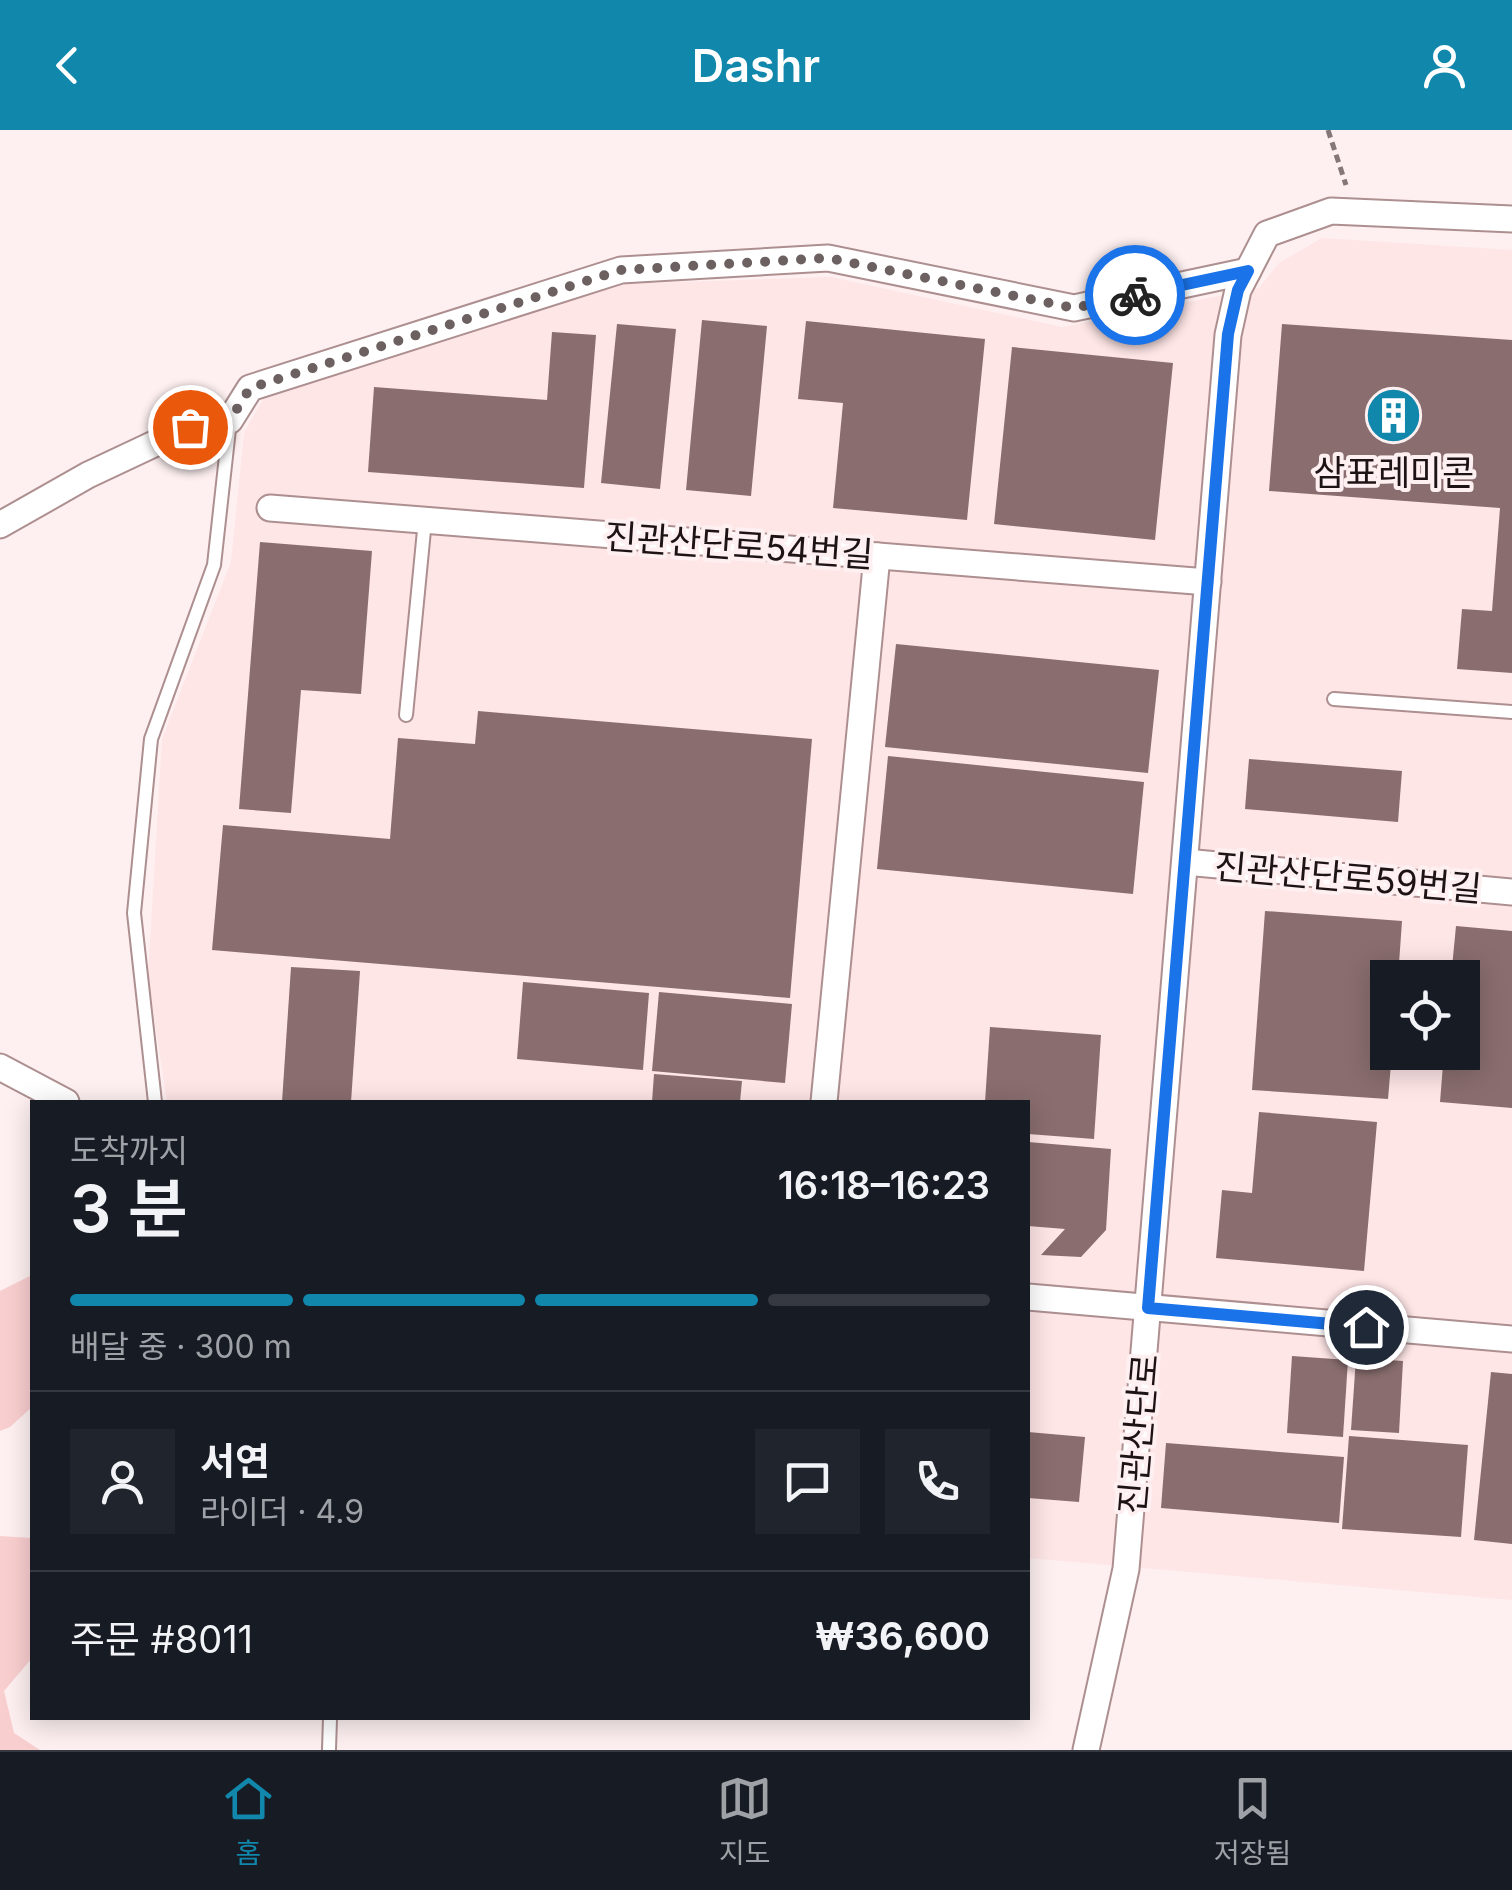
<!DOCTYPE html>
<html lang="ko">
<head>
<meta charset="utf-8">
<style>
	:root { --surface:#171b24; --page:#20242c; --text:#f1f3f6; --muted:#9ea1a6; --line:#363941; --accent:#1187ac }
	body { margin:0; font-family:Inter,"Noto Sans KR",sans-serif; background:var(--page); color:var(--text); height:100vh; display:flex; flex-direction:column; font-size:38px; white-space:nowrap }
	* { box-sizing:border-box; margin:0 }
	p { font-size:32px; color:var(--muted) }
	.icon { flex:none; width:55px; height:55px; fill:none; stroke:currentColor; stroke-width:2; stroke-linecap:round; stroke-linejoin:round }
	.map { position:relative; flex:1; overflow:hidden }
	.sheet { position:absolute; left:30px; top:970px; width:1000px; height:620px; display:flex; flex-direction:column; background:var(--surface); border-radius:0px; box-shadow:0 5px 25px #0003 }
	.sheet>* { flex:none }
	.controls { position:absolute; left:1370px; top:830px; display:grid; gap:20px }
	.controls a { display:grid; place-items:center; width:110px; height:110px; border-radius:0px; background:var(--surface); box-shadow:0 5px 25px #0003; font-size:50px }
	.pin { position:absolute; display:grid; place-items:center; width:85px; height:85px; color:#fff; margin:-42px; border:5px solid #fff; border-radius:50%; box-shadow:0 2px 10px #0007 }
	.courier { position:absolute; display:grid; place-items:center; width:100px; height:100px; margin:-50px; border:8px solid #1a73e8; border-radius:50%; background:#fff; color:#222; box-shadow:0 2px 12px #0007 }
	.headline em { font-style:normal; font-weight:600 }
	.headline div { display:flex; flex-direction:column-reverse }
	.headline { display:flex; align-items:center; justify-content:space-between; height:170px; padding:0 40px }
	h1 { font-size:65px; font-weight:600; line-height:75px }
	.bar { display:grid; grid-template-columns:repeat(4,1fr); gap:15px 10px; align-content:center; height:120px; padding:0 40px }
	.bar i { height:12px; border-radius:8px; background:var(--line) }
	.bar .current { background:var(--accent) }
	.bar p { grid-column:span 4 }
	.line { display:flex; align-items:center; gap:25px; padding:0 40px; border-top:2px solid var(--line) }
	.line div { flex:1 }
	.round { display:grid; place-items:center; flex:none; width:105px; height:105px; border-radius:0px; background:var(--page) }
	header { display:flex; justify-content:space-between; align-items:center; height:130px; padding:0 40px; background:var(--accent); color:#fff; font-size:45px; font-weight:600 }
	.tab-bar { display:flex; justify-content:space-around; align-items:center; height:140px; border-top:2px solid var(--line); background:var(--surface); font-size:28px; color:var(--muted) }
	.tab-bar a { display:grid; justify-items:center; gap:5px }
	.tab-bar .current { color:var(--accent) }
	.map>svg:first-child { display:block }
	.built { fill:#fee5e6; fill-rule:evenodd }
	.green { fill:#f9cecf }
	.building { fill:#8a6e6f }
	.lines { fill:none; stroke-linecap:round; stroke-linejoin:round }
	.service-casing { stroke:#ad8f90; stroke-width:16 }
	.minor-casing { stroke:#ad8f90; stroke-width:29 }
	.path { stroke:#837778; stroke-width:5; stroke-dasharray:8 5; stroke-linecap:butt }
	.service { stroke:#fff; stroke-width:12 }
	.minor { stroke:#fff; stroke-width:25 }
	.done { stroke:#6c6061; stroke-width:10; stroke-dasharray:0 18 }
	.route { stroke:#1a73e8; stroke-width:12 }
	.labels { text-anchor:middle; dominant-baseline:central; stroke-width:8; stroke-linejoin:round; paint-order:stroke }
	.poi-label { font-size:35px; fill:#1e1314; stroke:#fef0f1 }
	.street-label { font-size:35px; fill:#1e1314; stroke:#fef0f1 }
</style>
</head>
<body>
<header><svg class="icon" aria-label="back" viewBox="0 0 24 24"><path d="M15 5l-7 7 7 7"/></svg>Dashr<svg class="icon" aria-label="person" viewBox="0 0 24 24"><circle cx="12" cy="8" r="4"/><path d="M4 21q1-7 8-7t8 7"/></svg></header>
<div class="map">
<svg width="1512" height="1620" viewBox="0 0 1512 1620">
	<rect width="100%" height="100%" fill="#fef0f1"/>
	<path class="built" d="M1322 108 1512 120V1470L1028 1428V972H167L148 846 162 609 231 432 244 303 267 262 621 154 831 147 1062 197 1259 158 1279 133ZM1388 848H1462V922H1388Z"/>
	<g class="green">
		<path d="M32 1145V1277L10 1297 0 1301V1161Z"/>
		<path d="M0 1406 32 1408V1528L4 1561 14 1603 40 1620H0Z"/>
	</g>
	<g class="building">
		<path d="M702 190 767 196 751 366 686 360Z"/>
		<path d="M806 191 985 209 967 390 833 378 843 273 798 269Z"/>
		<path d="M617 194 676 199 660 359 601 353Z"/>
		<path d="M1282 194 1512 210V543L1457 539 1462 479 1492 481 1500 378 1269 361Z"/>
		<path d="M552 202 596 205 584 358 368 342 374 257 547 270Z"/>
		<path d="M1012 217 1173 233 1155 410 994 394Z"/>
		<path d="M260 412 372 421 361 564 301 560 291 683 239 679Z"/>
		<path d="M896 514 1159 540 1148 643 885 617Z"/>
		<path d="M478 581 812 609 790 868 212 820 223 695 390 709 398 608 475 614Z"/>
		<path d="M888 626 1144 652 1133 764 877 739Z"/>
		<path d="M1249 629 1402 641 1398 692 1245 679Z"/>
		<path d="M1265 781 1402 791 1398 848H1388V922H1392L1388 969 1252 960Z"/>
		<path d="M1456 796 1512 801V978L1440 972 1444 922H1462V848H1451Z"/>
		<path d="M291 837 360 841 351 972H282Z"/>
		<path d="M523 852 649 863 643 940 517 929Z"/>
		<path d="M659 862 792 874 785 953 652 941Z"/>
		<path d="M990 897 1101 905 1094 1009 1028 1004V972H985Z"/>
		<path d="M654 944 742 951 740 972H652Z"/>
		<path d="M1259 982 1377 992 1364 1141 1216 1128 1222 1060 1252 1063Z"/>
		<path d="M1028 1012 1111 1019 1106 1100 1081 1127 1041 1125 1065 1099 1028 1096Z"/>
		<path d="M1292 1226 1348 1230 1343 1307 1287 1303Z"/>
		<path d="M1356 1228 1403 1231 1399 1303 1351 1300Z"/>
		<path d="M1491 1242 1512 1244V1414L1474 1410Z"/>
		<path d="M1028 1302 1085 1307 1079 1372 1028 1368Z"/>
		<path d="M1349 1306 1468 1315 1461 1407 1342 1399Z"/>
		<path d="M1166 1313 1344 1327 1339 1393 1161 1378Z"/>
	</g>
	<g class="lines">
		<defs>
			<g id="service">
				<path d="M1334 569 1512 582"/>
				<path d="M406 585 425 390"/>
				<path d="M155 972 134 783 151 609 214 435 230 290"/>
				<path d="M329 1620 330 1588"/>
			</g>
			<g id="minor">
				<path d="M270 378 1208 452"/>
				<path d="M0 395 88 345 190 297 230 290 250 258 621 140 828 128 1074 178 1248 141"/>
				<path d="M1185 732 1512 762"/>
				<path d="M0 937 66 972"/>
				<path d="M824 972 877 426"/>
				<path d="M1028 1167 1512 1209"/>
				<path d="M1086 1620 1126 1439 1228 205 1238 160 1267 104 1331 81 1512 89"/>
			</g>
		</defs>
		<use href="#service" class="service-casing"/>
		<use href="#minor" class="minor-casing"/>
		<path class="path" d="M1328 0 1346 55"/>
		<use href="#service" class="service"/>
		<use href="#minor" class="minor"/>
	</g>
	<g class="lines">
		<path class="done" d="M190 297 230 290 250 258 621 140 828 128 1074 178 1135 165"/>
		<path class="route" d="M1135 165 1248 141 1238 160 1228 204 1148 1178 1366 1197"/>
	</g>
	<defs>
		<symbol id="building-disc" viewBox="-11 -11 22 22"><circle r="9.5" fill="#1187ac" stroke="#fef0f1"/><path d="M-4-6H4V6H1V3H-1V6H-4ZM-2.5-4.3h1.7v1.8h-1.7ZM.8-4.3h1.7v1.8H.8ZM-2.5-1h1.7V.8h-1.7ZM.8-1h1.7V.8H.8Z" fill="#fff"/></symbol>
	</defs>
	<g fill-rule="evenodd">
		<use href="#building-disc" x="1362" y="254" width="63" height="63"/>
	</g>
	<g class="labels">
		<g class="poi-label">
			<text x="1394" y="342">삼표레미콘</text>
		</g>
		<g class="street-label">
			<text transform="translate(739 415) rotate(4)">진관산단로54번길</text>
			<text transform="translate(1348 747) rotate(5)">진관산단로59번길</text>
			<text transform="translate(1138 1304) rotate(-85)">진관산단로</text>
		</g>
	</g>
</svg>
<div class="controls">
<a><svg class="icon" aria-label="locate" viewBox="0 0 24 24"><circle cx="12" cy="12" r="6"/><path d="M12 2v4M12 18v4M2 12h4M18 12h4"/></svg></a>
</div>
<div class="pin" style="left:190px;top:297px;background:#ea580c"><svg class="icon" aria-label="bag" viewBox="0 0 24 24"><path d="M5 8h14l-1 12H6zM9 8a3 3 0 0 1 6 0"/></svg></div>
<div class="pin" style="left:1366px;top:1197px;background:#1f2937"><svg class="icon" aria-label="home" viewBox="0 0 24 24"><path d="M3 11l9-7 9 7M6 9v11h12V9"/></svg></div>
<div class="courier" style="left:1135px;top:165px"><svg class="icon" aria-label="bike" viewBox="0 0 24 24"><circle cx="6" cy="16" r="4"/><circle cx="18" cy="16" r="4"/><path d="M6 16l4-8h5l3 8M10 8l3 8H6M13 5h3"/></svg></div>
<section class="sheet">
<div class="headline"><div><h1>3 분</h1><p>도착까지</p></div><em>16:18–16:23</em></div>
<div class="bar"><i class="current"></i><i class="current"></i><i class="current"></i><i></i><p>배달 중 · 300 m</p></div>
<div class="line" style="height:180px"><a class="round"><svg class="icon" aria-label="person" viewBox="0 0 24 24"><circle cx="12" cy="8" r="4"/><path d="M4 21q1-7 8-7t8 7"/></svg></a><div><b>서연</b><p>라이더 · 4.9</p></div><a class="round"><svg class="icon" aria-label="chat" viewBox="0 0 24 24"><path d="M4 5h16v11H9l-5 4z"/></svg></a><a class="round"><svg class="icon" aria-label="phone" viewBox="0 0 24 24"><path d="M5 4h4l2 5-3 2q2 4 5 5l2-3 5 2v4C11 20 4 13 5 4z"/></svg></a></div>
<div class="line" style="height:130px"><div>주문 #8011</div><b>₩36,600</b></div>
</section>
</div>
<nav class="tab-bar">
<a class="current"><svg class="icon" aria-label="home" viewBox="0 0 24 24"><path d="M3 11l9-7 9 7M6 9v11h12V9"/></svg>홈</a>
<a><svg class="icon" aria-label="map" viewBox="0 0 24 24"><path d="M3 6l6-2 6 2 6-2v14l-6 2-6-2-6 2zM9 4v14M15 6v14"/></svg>지도</a>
<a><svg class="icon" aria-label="saved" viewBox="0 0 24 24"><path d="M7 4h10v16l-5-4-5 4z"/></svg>저장됨</a>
</nav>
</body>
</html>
